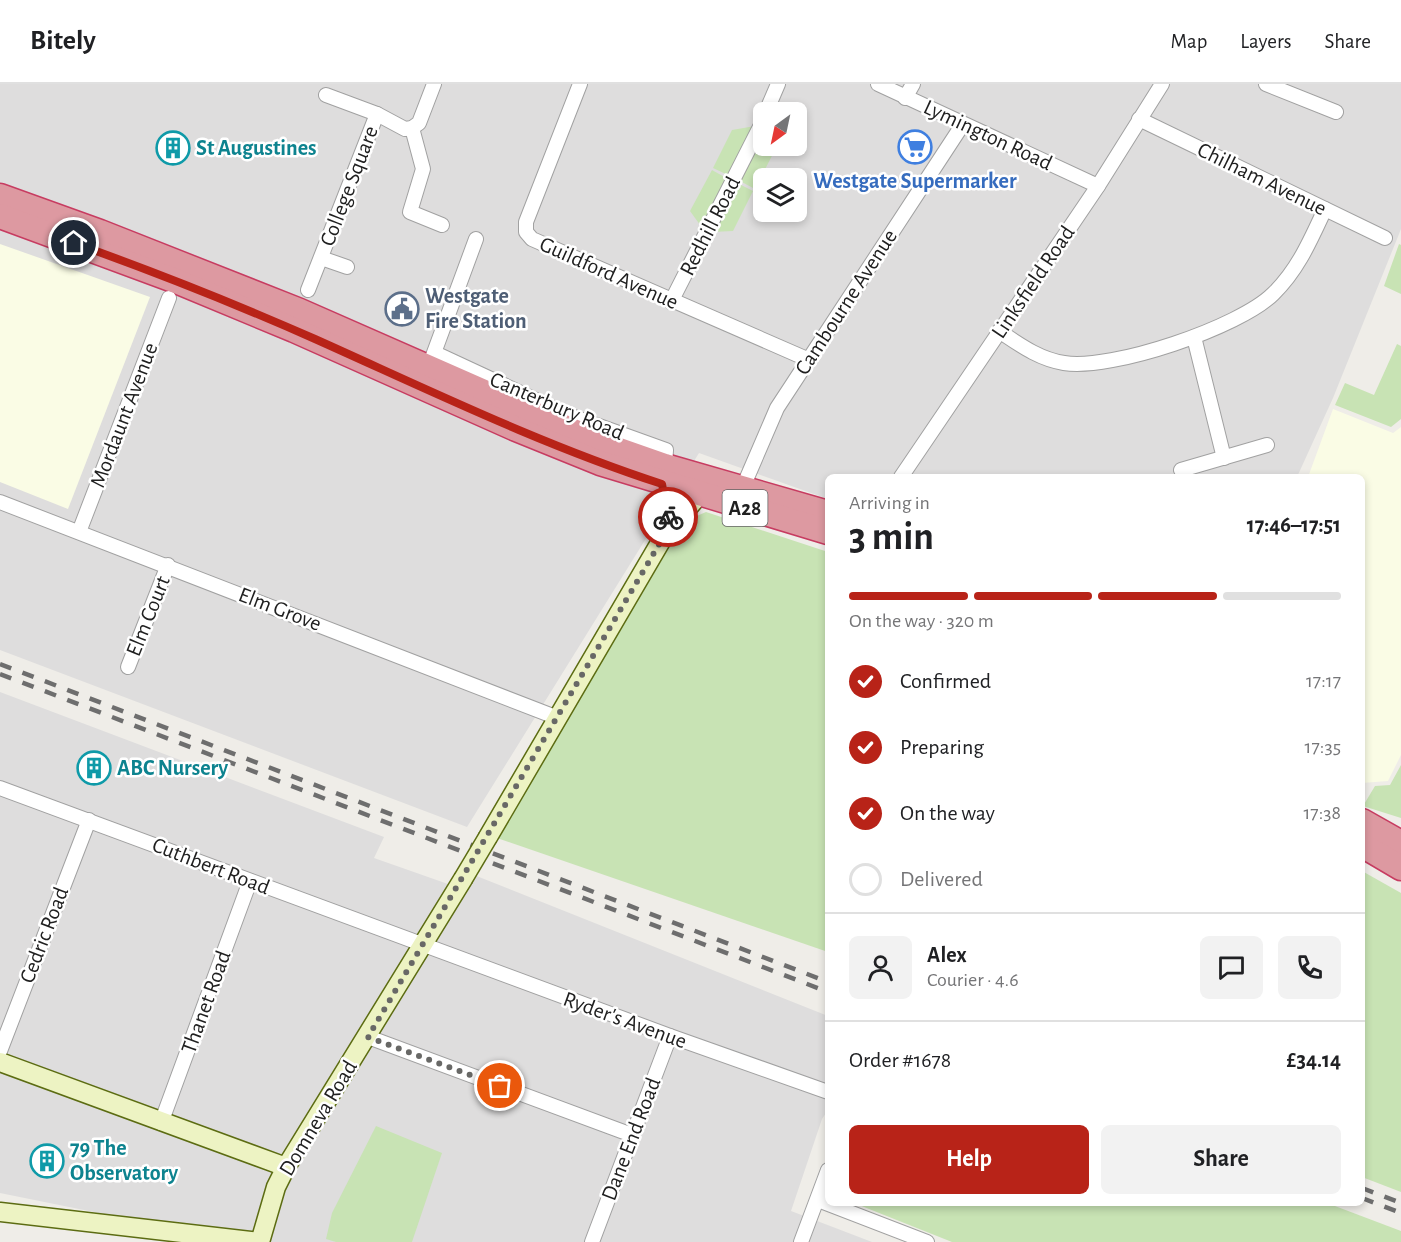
<!DOCTYPE html>
<html lang="en">
<head>
<meta charset="utf-8">
<style>
	:root { --surface:#fff; --page:#f2f2f2; --text:#202124; --muted:#757577; --line:#e0e0e0; --accent:#b82318 }
	body { margin:0; font-family:"Alegreya Sans",sans-serif; background:var(--page); color:var(--text); height:100vh; display:flex; flex-direction:column; font-size:22px; white-space:nowrap }
	* { box-sizing:border-box; margin:0 }
	p { font-size:20px; color:var(--muted) }
	.icon { flex:none; width:33px; height:33px; fill:none; stroke:currentColor; stroke-width:2; stroke-linecap:round; stroke-linejoin:round }
	.map { position:relative; flex:1; overflow:hidden }
	.side { position:absolute; left:825px; top:390px; width:540px; height:732px; display:flex; flex-direction:column; background:var(--surface); border-radius:9px; box-shadow:0 3px 9px #0003 }
	.side>* { flex:none }
	.needle { width:39px; rotate:213deg }
	.fabs { position:absolute; left:753px; top:18px; display:grid; gap:12px }
	.fabs a { display:grid; place-items:center; width:54px; height:54px; border-radius:9px; background:var(--surface); box-shadow:0 3px 9px #0003; font-size:30px }
	.pin { position:absolute; display:grid; place-items:center; width:51px; height:51px; color:#fff; margin:-26px; border:3px solid #fff; border-radius:50%; box-shadow:0 2px 6px #0007 }
	.courier { position:absolute; display:grid; place-items:center; width:60px; height:60px; margin:-30px; border:4px solid #b82318; border-radius:50%; background:#fff; color:#222; box-shadow:0 2px 8px #0007 }
	.summary em { font-style:normal; font-weight:700 }
	.summary div { display:flex; flex-direction:column-reverse }
	.summary { display:flex; align-items:center; justify-content:space-between; height:102px; padding:0 24px }
	h1 { font-size:39px; font-weight:700; line-height:45px }
	.bar { display:grid; grid-template-columns:repeat(4,1fr); gap:9px 6px; align-content:center; height:72px; padding:0 24px }
	.bar i { height:8px; border-radius:4px; background:var(--line) }
	.bar .current { background:var(--accent) }
	.bar p { grid-column:span 4 }
	.line { display:flex; align-items:center; gap:15px; padding:0 24px; border-top:2px solid var(--line) }
	.line div { flex:1 }
	.round { display:grid; place-items:center; flex:none; width:63px; height:63px; border-radius:9px; background:var(--page) }
	ol { padding:0 24px; list-style:none }
	li { display:flex; align-items:center; gap:18px; height:66px }
	li p { margin-inline-start:auto }
	li .icon { padding:6px; border-radius:50%; background:var(--accent); color:#fff; stroke-width:4 }
	li:last-child { color:var(--muted) }
	li i { width:33px; height:33px; border:3px solid var(--line); border-radius:50% }
	.action { display:flex; gap:12px; margin-top:auto; padding:12px 24px }
	.action a { flex:1; height:69px; border-radius:9px; background:var(--accent); color:#fff; font-size:24px; font-weight:700; line-height:69px; text-align:center }
	.action a+a { background:var(--page); color:var(--text) }
	header { display:flex; align-items:center; gap:36px; box-sizing:border-box; height:84px; padding:0 30px; background:var(--surface); border-bottom:2px solid var(--line) }
	header strong { font-size:28px }
	nav { display:flex; gap:33px; margin-inline-start:auto; font-size:21px }
	.map>svg:first-child { display:block }
	.residential { fill:#dedddd; fill-rule:evenodd }
	.education { fill:#fafce5 }
	.grass { fill:#c8e3b4 }
	.lines { fill:none; stroke-linecap:round; stroke-linejoin:round }
	.street-casing { stroke:#a1a1a1; stroke-width:16 }
	.secondary-casing { stroke:#5c6c12; stroke-width:21 }
	.highway-casing { stroke:#c73c61; stroke-width:27 }
	.street { stroke:#fff; stroke-width:14 }
	.secondary { stroke:#edf3c3; stroke-width:18 }
	.highway { stroke:#dd99a1; stroke-width:24 }
	.rail { stroke:#6e6e6e; stroke-width:4.5; stroke-dasharray:12 12; stroke-linecap:butt }
	.secondary-bridge-casing { stroke:#5c6c12; stroke-width:21; stroke-linecap:butt }
	.secondary-bridge { stroke:#edf3c3; stroke-width:18 }
	.done { stroke:#686866; stroke-width:6; stroke-dasharray:0 10.8 }
	.route { stroke:#b82318; stroke-width:8 }
	.labels { text-anchor:middle; dominant-baseline:central; stroke-width:5; stroke-linejoin:round; paint-order:stroke }
	.shield { fill:#fff; stroke:#636363; stroke-width:1.5 }
	.shield-label { font-size:21px; font-weight:bold; fill:#202020 }
	.street-label { font-size:22px; fill:#202020; stroke:#fff }
	.culture-label { font-size:22px; font-weight:bold; fill:#0d838f; stroke:#fff; text-anchor:start }
	.shop-label { font-size:22px; font-weight:bold; fill:#366cbe; stroke:#fff }
	.service-label { font-size:22px; font-weight:bold; fill:#4e5e75; stroke:#fff; text-anchor:start }
</style>
</head>
<body>
<header>
<strong>Bitely</strong>
<nav><a>Map</a><a>Layers</a><a>Share</a></nav>
</header>
<div class="map">
<svg width="1401" height="1158" viewBox="0 0 1401 1158">
	<rect width="100%" height="100%" fill="#efede8"/>
	<g class="residential">
		<path d="M0 0H1401V145L1333 314 1297 393H828V415L699 369 467 743 0 566ZM764 28H796V62H764ZM764 94H796V128H764Z"/>
		<path d="M0 608 384 753 374 774 465 806 474 791 828 932V1026L822 1035 791 1127 872 1158H242L0 1109Z"/>
	</g>
	<g class="education">
		<path d="M0 160 150 213 68 425 0 398Z"/>
		<path d="M1333 325 1393 349 1401 343V671L1388 697 1362 699V393H1308Z"/>
	</g>
	<g class="grass">
		<path d="M755 42 730 92 713 84 732 46Z"/>
		<path d="M763 47 764 62H777L755 105 738 96Z"/>
		<path d="M712 86 728 95 703 145 690 127Z"/>
		<path d="M737 99 753 107 733 147 712 148Z"/>
		<path d="M1399 160 1401 161V210L1384 202Z"/>
		<path d="M1397 260 1401 262V335L1391 343 1335 321 1345 299 1374 311Z"/>
		<path d="M706 428 828 468V868L497 754 685 437Z"/>
		<path d="M1401 681V734L1363 722 1375 702 1390 701Z"/>
		<path d="M1362 787 1401 809V1108L1362 1093Z"/>
		<path d="M376 1042 442 1069 412 1158H336L326 1155 332 1129Z"/>
		<path d="M854 1119H1327L1401 1147V1158H952Z"/>
	</g>
	<g class="lines">
		<defs>
			<g id="street">
				<path d="M580 0 526 138V148L532 155 807 275"/>
				<path d="M878 0 1098 102"/>
				<path d="M1266 0 1336 28"/>
				<path d="M326 11 377 30 405 45 412 44 419 39 434 0"/>
				<path d="M905 14 913 0"/>
				<path d="M766 28 778 0"/>
				<path d="M1139 35 1385 154"/>
				<path d="M412 44 423 85 410 128 442 141"/>
				<path d="M321 174 347 183"/>
				<path d="M308 206 377 30"/>
				<path d="M671 218 764 35"/>
				<path d="M999 247C1020 261 1039 275 1064 279 1111 287 1240 243 1273 210 1298 186 1311 155 1325 125"/>
				<path d="M1194 253 1224 374"/>
				<path d="M435 269 566 330 666 366 665 382"/>
				<path d="M431 277 476 155"/>
				<path d="M1181 386 1267 361"/>
				<path d="M901 393 1098 102 1162 0"/>
				<path d="M743 403 777 324 963 40"/>
				<path d="M0 418 558 634"/>
				<path d="M79 448 169 214"/>
				<path d="M128 583 168 481"/>
				<path d="M0 704 670 952 828 1008"/>
				<path d="M368 953 632 1051"/>
				<path d="M0 967 89 736"/>
				<path d="M161 1039 250 797"/>
				<path d="M818 1116 927 1158"/>
				<path d="M592 1158 670 952"/>
				<path d="M801 1158 828 1086"/>
			</g>
			<g id="secondary">
				<path d="M662 400 668 430 665 451"/>
				<path d="M488 753 664 452 699 411"/>
				<path d="M0 978 286 1083"/>
				<path d="M0 1128 260 1158"/>
				<path d="M260 1158 276 1103 286 1083 463 795"/>
			</g>
			<g id="highway">
				<path d="M0 112 100 148 300 227 605 361 665 382 828 429"/>
				<path d="M0 132 176 197 294 246 516 345 600 379 828 448"/>
				<path d="M1362 737 1401 759"/>
				<path d="M1362 761 1401 784"/>
			</g>
		</defs>
		<use href="#street" class="street-casing"/>
		<use href="#secondary" class="secondary-casing"/>
		<use href="#highway" class="highway-casing"/>
		<use href="#street" class="street"/>
		<use href="#secondary" class="secondary"/>
		<use href="#highway" class="highway"/>
		<g class="rail">
			<path d="M0 580 828 898"/>
			<path d="M0 590 828 908"/>
			<path d="M1362 1104 1401 1119"/>
			<path d="M1362 1114 1401 1129"/>
		</g>
		<defs>
			<path id="secondary-bridge" d="M463 795 488 753"/>
		</defs>
		<use href="#secondary-bridge" class="secondary-bridge-casing"/>
		<use href="#secondary-bridge" class="secondary-bridge"/>
	</g>
	<g class="lines">
		<path class="done" d="M500 1002 368 953 664 452 668 433"/>
		<path class="route" d="M74 159C155 188 236 220 315 255 429 306 542 361 662 400L668 433"/>
	</g>
	<defs>
		<symbol id="supermarket-ring" viewBox="-11 -11 22 22"><circle r="9.5" fill="#fff" stroke="#3f7fe0" stroke-width="1.5"/><path d="M-6-5.5h2.5l.6 2H6L4.5 2H-2.5L-4.4-4H-6ZM-1.5 3.2a1.3 1.3 0 1 0 .1 0ZM3 3.2a1.3 1.3 0 1 0 .1 0Z" fill="#3f7fe0"/></symbol>
		<symbol id="building-ring" viewBox="-11 -11 22 22"><circle r="9.5" fill="#fff" stroke="#0f9aa8" stroke-width="1.5"/><path d="M-4-6H4V6H1V3H-1V6H-4ZM-2.5-4.3h1.7v1.8h-1.7ZM.8-4.3h1.7v1.8H.8ZM-2.5-1h1.7V.8h-1.7ZM.8-1h1.7V.8H.8Z" fill="#0f9aa8"/></symbol>
		<symbol id="civic-ring" viewBox="-11 -11 22 22"><circle r="9.5" fill="#fff" stroke="#5c6f8a" stroke-width="1.5"/><path d="M-.6-6.5H3V-4.5H.6V-3L4-1V1h2V6H-6V1h2V-1L-.6-3ZM-1.2 2.5V6h2.4V2.5Z" fill="#5c6f8a"/></symbol>
	</defs>
	<g fill-rule="evenodd">
		<use href="#supermarket-ring" x="896" y="44" width="38" height="38"/>
		<use href="#building-ring" x="154" y="45" width="38" height="38"/>
		<use href="#civic-ring" x="383" y="206" width="38" height="38"/>
		<use href="#building-ring" x="75" y="665" width="38" height="38"/>
		<use href="#building-ring" x="28" y="1058" width="38" height="38"/>
	</g>
	<g class="labels">
		<rect class="shield" x="722.5" y="406" width="45" height="36" rx="4.5"/>
		<g class="shield-label">
			<text x="745" y="424">A28</text>
		</g>
		<g class="street-label">
			<text transform="translate(988 51) rotate(25)">Lymington Road</text>
			<text transform="translate(1262 95) rotate(26)">Chilham Avenue</text>
			<text transform="translate(349 102) rotate(-69)">College Square</text>
			<text transform="translate(710 142) rotate(-63)">Redhill Road</text>
			<text transform="translate(609 189) rotate(24)">Guildford Avenue</text>
			<text transform="translate(1033 198) rotate(-56)">Linksfield Road</text>
			<text transform="translate(846 218) rotate(-57)">Cambourne Avenue</text>
			<text transform="translate(557 322) rotate(23)">Canterbury Road</text>
			<text transform="translate(124 331) rotate(-69)">Mordaunt Avenue</text>
			<text transform="translate(280 525) rotate(21)">Elm Grove</text>
			<text transform="translate(148 532) rotate(-68)">Elm Court</text>
			<text transform="translate(211 782) rotate(21)">Cuthbert Road</text>
			<text transform="translate(44 851) rotate(-69)">Cedric Road</text>
			<text transform="translate(206 918) rotate(-70)">Thanet Road</text>
			<text transform="translate(625 936) rotate(20)">Ryder's Avenue</text>
			<text transform="translate(318 1034) rotate(-59)">Domneva Road</text>
			<text transform="translate(631 1055) rotate(-69)">Dane End Road</text>
		</g>
		<g class="culture-label">
			<text x="196" y="64">St Augustines</text>
			<text x="117" y="684">ABC Nursery</text>
			<text x="70" y="1064">79 The<tspan x="70" dy="25">Observatory</tspan></text>
		</g>
		<g class="shop-label">
			<text x="915" y="97">Westgate Supermarker</text>
		</g>
		<g class="service-label">
			<text x="425" y="212">Westgate<tspan x="425" dy="25">Fire Station</tspan></text>
		</g>
	</g>
</svg>
<div class="fabs">
<a><svg class="needle" viewBox="-14 -14 28 28"><path d="M0-13l5 13h-10z" fill="#e53935"/><path d="M0 13l5-13h-10z" fill="#757577"/></svg></a>
<a><svg class="icon" aria-label="layers" viewBox="0 0 24 24"><path d="M12 4l9 5-9 5-9-5zM3 14l9 5 9-5"/></svg></a>
</div>
<div class="pin" style="left:500px;top:1002px;background:#ea580c"><svg class="icon" aria-label="bag" viewBox="0 0 24 24"><path d="M5 8h14l-1 12H6zM9 8a3 3 0 0 1 6 0"/></svg></div>
<div class="pin" style="left:74px;top:159px;background:#1f2937"><svg class="icon" aria-label="home" viewBox="0 0 24 24"><path d="M3 11l9-7 9 7M6 9v11h12V9"/></svg></div>
<div class="courier" style="left:668px;top:433px"><svg class="icon" aria-label="bike" viewBox="0 0 24 24"><circle cx="6" cy="16" r="4"/><circle cx="18" cy="16" r="4"/><path d="M6 16l4-8h5l3 8M10 8l3 8H6M13 5h3"/></svg></div>
<section class="side">
<div class="summary"><div><h1>3 min</h1><p>Arriving in</p></div><em>17:46–17:51</em></div>
<div class="bar"><i class="current"></i><i class="current"></i><i class="current"></i><i></i><p>On the way · 320 m</p></div>
<ol>
<li><svg class="icon" aria-label="check" viewBox="0 0 24 24"><path d="M5 12l5 5 9-10"/></svg>Confirmed<p>17:17</p></li>
<li><svg class="icon" aria-label="check" viewBox="0 0 24 24"><path d="M5 12l5 5 9-10"/></svg>Preparing<p>17:35</p></li>
<li><svg class="icon" aria-label="check" viewBox="0 0 24 24"><path d="M5 12l5 5 9-10"/></svg>On the way<p>17:38</p></li>
<li><i></i>Delivered</li>
</ol>
<div class="line" style="height:108px"><a class="round"><svg class="icon" aria-label="person" viewBox="0 0 24 24"><circle cx="12" cy="8" r="4"/><path d="M4 21q1-7 8-7t8 7"/></svg></a><div><b>Alex</b><p>Courier · 4.6</p></div><a class="round"><svg class="icon" aria-label="chat" viewBox="0 0 24 24"><path d="M4 5h16v11H9l-5 4z"/></svg></a><a class="round"><svg class="icon" aria-label="phone" viewBox="0 0 24 24"><path d="M5 4h4l2 5-3 2q2 4 5 5l2-3 5 2v4C11 20 4 13 5 4z"/></svg></a></div>
<div class="line" style="height:78px"><div>Order #1678</div><b>£34.14</b></div>
<div class="action"><a>Help</a><a>Share</a></div>
</section>
</div>
</body>
</html>
